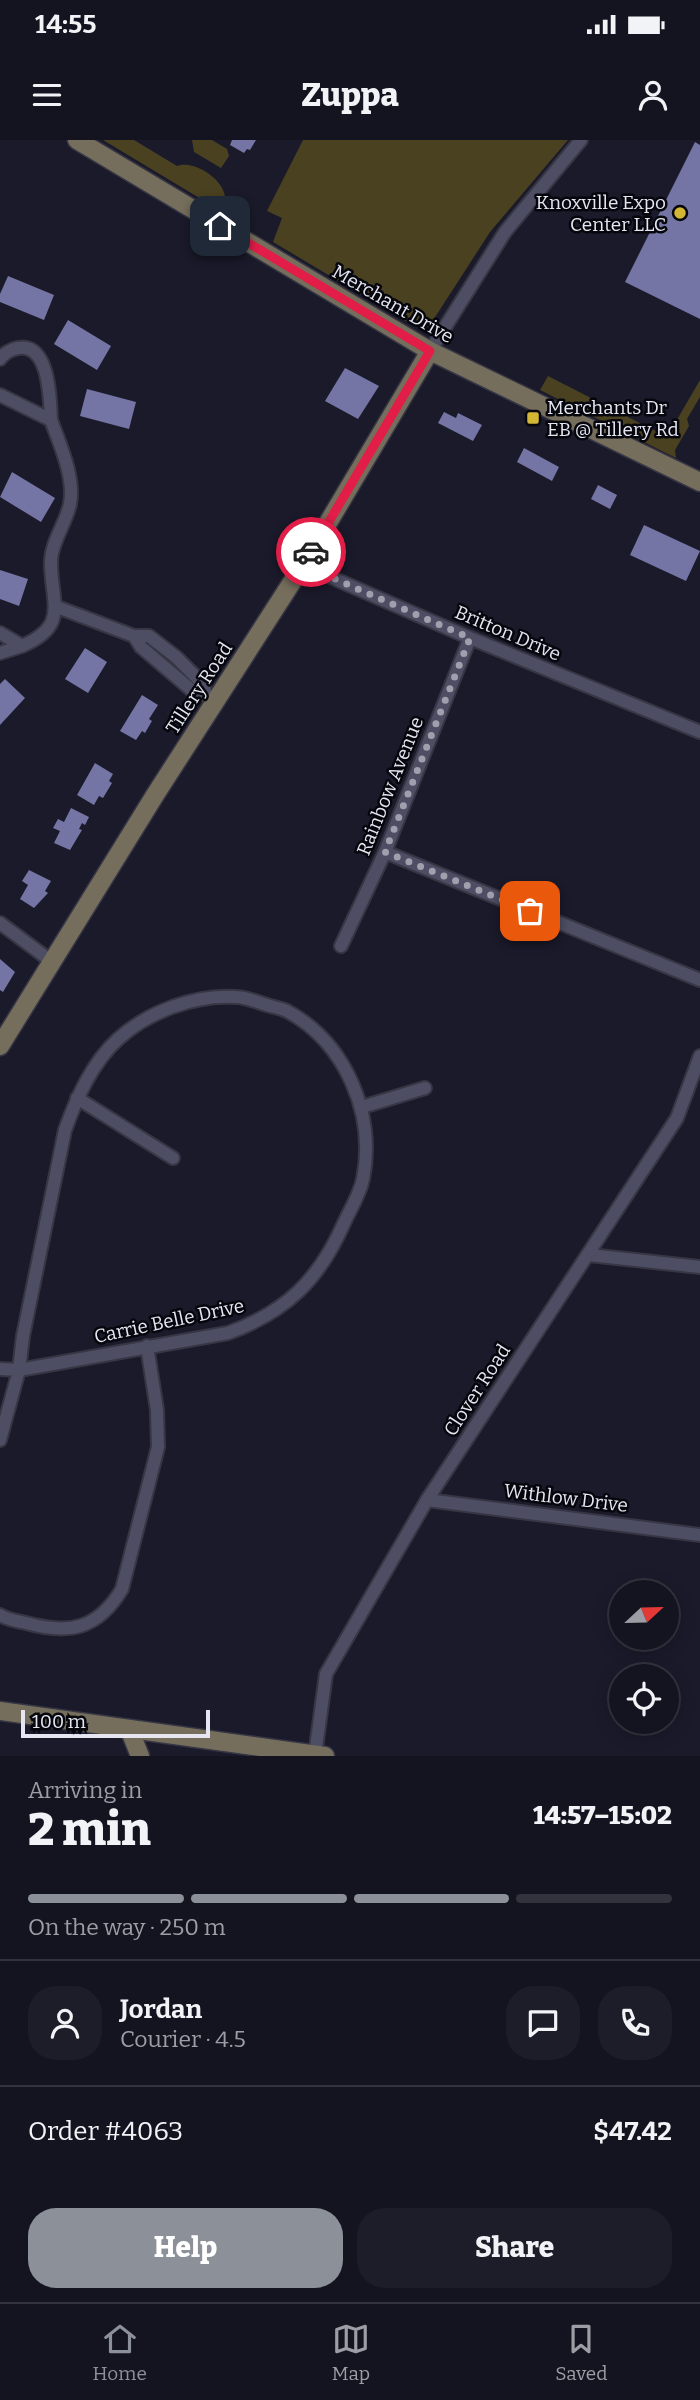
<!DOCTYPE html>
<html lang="en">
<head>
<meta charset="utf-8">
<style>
	:root { --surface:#141420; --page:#1d1d29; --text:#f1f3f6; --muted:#9d9ea5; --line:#33333e; --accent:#8c9099 }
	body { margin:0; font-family:Bitter,serif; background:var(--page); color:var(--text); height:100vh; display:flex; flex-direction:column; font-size:26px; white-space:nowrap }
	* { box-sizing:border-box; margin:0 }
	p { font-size:23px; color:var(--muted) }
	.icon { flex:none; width:38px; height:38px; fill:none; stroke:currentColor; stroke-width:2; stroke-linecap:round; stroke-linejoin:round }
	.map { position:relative; height:1616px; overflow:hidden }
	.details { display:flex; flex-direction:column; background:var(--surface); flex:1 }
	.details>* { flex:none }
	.needle { width:46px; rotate:68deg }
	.buttons { position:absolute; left:609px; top:1440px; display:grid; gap:14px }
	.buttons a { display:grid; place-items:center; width:70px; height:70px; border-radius:50%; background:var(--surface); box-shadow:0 4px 18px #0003,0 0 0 2px var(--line); font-size:35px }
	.scale { position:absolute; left:21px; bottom:18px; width:189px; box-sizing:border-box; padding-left:7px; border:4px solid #e6e6f3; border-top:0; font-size:19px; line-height:24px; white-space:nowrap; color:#e6e6f3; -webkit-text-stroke:5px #06060d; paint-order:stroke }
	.pin { position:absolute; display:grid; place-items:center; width:60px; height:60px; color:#fff; margin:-30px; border-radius:14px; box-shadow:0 4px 10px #0006 }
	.courier { position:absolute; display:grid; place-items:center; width:70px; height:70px; margin:-35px; border:5px solid #e11d48; border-radius:50%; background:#fff; color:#222; box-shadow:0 2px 9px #0007 }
	.headline em { font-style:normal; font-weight:800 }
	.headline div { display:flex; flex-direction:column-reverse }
	.headline { display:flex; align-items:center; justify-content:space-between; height:119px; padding:0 28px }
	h1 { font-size:46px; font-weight:800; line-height:52px }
	.bar { display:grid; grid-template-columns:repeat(4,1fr); gap:10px 7px; align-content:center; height:84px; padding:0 28px }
	.bar i { height:9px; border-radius:5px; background:var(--line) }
	.bar .current { background:var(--accent) }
	.bar p { grid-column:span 4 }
	.line { display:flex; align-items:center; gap:18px; padding:0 28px; border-top:2px solid var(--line) }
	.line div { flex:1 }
	.round { display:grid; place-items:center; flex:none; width:74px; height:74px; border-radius:28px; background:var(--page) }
	.primary-button { display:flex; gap:14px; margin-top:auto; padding:14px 28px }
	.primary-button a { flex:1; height:80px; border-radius:28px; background:var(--accent); color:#fff; font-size:28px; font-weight:800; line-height:80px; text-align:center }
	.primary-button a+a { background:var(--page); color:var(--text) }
	.status { display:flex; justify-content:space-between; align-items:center; height:49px; padding:0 35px; background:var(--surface); direction:ltr }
	.status svg { height:19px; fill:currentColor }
	header { display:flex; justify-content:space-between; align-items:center; height:91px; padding:0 28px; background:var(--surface); font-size:32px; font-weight:800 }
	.tabs { display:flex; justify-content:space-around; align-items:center; height:98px; border-top:2px solid var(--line); background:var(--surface); font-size:19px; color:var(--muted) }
	.tabs a { display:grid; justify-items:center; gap:4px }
	.tabs .current { color:var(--accent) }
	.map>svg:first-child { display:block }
	.green { fill:#4a4120 }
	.building { fill:#7475a4 }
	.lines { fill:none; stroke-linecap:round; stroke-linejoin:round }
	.street-casing { stroke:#363644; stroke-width:16 }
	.secondary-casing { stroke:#363644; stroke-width:21 }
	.street { stroke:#4d4e63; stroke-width:12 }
	.secondary { stroke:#766e5c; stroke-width:18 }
	.done { stroke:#9f9fad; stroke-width:7; stroke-dasharray:0 12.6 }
	.route { stroke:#e11d48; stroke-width:9 }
	.poi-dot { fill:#d4b635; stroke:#06060d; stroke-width:2.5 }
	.labels { text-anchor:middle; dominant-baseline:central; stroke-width:5; stroke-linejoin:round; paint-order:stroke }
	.poi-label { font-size:19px; fill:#e6e6f3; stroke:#06060d; text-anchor:end }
	.street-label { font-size:19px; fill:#e6e6f3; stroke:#06060d }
</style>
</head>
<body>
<div class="status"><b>14:55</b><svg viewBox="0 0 49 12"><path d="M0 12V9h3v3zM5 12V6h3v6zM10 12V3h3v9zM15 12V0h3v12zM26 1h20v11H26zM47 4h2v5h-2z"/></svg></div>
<header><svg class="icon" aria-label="menu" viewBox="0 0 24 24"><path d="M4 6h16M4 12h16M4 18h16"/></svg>Zuppa<svg class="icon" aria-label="person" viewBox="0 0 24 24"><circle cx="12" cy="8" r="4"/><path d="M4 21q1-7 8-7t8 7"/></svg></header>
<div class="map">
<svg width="700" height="1616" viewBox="0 0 700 1616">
	<rect width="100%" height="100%" fill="#1a1a2b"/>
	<g class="green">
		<path d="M103 0H134L177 26C197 18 239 49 221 71Z"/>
		<path d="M192 0H212L227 9 229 16 221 28 194 12Z"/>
		<path d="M303 0H568L490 92 430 185 424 188 409 183 273 102 282 78 267 71Z"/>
		<path d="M548 236 667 297 700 240V257L687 279 689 286 675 310 676 318 540 250Z"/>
	</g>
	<g class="building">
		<path d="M232 0H256L250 10 247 9 244 13 230 5Z"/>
		<path d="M695 2 700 5V179L625 142Z"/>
		<path d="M8 136 54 155 44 180 0 162V154Z"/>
		<path d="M68 180 111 206 97 230 54 204Z"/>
		<path d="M345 228 379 246 358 279 325 261Z"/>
		<path d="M87 249 136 262 129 289 80 276Z"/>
		<path d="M444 272 456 278 458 273 482 285 473 301 438 283Z"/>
		<path d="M524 308 559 327 552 341 517 322Z"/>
		<path d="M12 332 55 358 41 382 0 357Z"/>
		<path d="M598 345 617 355 610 369 591 359Z"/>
		<path d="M644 385 700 411 686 441 630 415Z"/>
		<path d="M0 430 28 439 19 466 0 459Z"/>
		<path d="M85 508 107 522 88 553 65 539Z"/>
		<path d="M5 539 25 558 0 585V544Z"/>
		<path d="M142 555 158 565 149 579 152 581 145 593 142 591 136 600 120 591Z"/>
		<path d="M95 623 113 634 109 641 112 643 103 658 99 656 94 665 77 655Z"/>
		<path d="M71 668 89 677 85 685 82 683 79 689 82 690 70 710 54 703 60 691 53 688 58 679 64 682Z"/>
		<path d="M29 730 51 741 45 751 48 753 34 768 20 759 28 745 22 741Z"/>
		<path d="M0 819 15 832 3 852 0 850Z"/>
	</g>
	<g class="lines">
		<defs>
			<g id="street">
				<path d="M430 211 505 92 581 0"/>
				<path d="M0 219C4 213 12 209 18 208 50 202 50 261 51 280L0 255"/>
				<path d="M303 425 470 498 700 592"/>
				<path d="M57 467 134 496H149L176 517 203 544 206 555 215 562"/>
				<path d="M0 493 22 506 0 513"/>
				<path d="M134 496 141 507 195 553 206 555"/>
				<path d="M22 506C71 485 50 461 51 420 52 401 66 383 70 364 75 337 60 305 51 280"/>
				<path d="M385 712 700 840"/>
				<path d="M0 783 51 821"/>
				<path d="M341 806 385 712 470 498"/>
				<path d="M77 958 173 1018"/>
				<path d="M362 967 425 948"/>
				<path d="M589 1115 700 1127"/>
				<path d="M0 1229 19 1230 228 1193C286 1172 319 1140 344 1083 350 1070 360 1054 363 1039 376 975 346 903 287 871 281 868 273 867 267 865 257 862 246 857 236 857 195 854 148 872 118 899 92 923 77 957 65 990L23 1196 19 1230 0 1300"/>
				<path d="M427 1360 700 1395"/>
				<path d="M0 1475C8 1480 17 1481 26 1483 70 1495 98 1489 122 1449L158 1307 157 1270 147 1206"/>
				<path d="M315 1615 326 1534 427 1360 677 978 700 916"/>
			</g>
			<g id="secondary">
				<path d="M77 0 430 211 700 342"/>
				<path d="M0 906 155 655 303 425 430 211"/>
				<path d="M0 1571 325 1616"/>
				<path d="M130 1591 140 1616"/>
			</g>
		</defs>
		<use href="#street" class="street-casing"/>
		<use href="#secondary" class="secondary-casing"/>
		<use href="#street" class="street"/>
		<use href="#secondary" class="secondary"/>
	</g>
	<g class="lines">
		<path class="done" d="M311 412 303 425 470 498 385 712 530 771"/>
		<path class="route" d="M220 86 430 211 311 412"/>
	</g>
	<g class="poi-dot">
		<circle cx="680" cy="73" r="7"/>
		<rect x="526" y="271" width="14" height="14" rx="3.5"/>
	</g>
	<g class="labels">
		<g class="poi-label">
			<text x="666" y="62">Knoxville Expo<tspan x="666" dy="22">Center LLC</tspan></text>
			<text x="547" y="267" text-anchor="start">Merchants Dr<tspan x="547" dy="22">EB @ Tillery Rd</tspan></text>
		</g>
		<g class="street-label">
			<text transform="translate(393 164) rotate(30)">Merchant Drive</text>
			<text transform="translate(508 493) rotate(23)">Britton Drive</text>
			<text transform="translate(199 548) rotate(-57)">Tillery Road</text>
			<text transform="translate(390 646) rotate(-68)">Rainbow Avenue</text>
			<text transform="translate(169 1181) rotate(-12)">Carrie Belle Drive</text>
			<text transform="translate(477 1250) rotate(-57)">Clover Road</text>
			<text transform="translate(566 1358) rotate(7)">Withlow Drive</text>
		</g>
	</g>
</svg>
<div class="buttons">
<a><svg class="needle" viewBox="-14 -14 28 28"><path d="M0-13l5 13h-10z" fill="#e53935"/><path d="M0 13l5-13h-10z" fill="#9d9ea5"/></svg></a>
<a><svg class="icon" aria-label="locate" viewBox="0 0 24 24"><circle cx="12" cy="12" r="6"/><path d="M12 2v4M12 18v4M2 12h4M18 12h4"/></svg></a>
</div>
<div class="scale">100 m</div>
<div class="pin" style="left:530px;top:771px;background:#ea580c"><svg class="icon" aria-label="bag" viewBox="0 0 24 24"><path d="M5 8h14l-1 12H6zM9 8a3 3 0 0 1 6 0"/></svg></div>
<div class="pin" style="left:220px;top:86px;background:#1f2937"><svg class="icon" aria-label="home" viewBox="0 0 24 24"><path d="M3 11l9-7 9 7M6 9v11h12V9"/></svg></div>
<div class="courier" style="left:311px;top:412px"><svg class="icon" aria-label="car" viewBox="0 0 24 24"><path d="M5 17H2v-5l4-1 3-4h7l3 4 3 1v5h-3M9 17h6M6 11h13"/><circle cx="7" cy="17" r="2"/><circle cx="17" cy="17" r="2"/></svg></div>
</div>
<section class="details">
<div class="headline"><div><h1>2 min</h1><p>Arriving in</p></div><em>14:57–15:02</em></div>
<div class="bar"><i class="current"></i><i class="current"></i><i class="current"></i><i></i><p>On the way · 250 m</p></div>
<div class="line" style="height:126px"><a class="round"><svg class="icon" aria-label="person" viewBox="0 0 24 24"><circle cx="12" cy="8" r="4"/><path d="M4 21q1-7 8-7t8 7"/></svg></a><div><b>Jordan</b><p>Courier · 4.5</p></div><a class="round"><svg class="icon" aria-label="chat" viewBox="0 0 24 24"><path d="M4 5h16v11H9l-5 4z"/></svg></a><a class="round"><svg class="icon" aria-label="phone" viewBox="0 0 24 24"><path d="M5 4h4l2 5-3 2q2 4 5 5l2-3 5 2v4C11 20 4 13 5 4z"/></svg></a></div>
<div class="line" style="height:91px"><div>Order #4063</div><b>$47.42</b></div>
<div class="primary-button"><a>Help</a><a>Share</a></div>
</section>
<nav class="tabs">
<a class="current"><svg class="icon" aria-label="home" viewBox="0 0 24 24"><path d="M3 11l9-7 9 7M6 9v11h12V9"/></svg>Home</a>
<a><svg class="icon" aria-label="map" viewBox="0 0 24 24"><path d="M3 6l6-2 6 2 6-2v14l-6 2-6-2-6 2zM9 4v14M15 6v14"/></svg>Map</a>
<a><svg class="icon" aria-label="saved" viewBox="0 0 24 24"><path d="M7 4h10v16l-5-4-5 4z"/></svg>Saved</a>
</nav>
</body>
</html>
